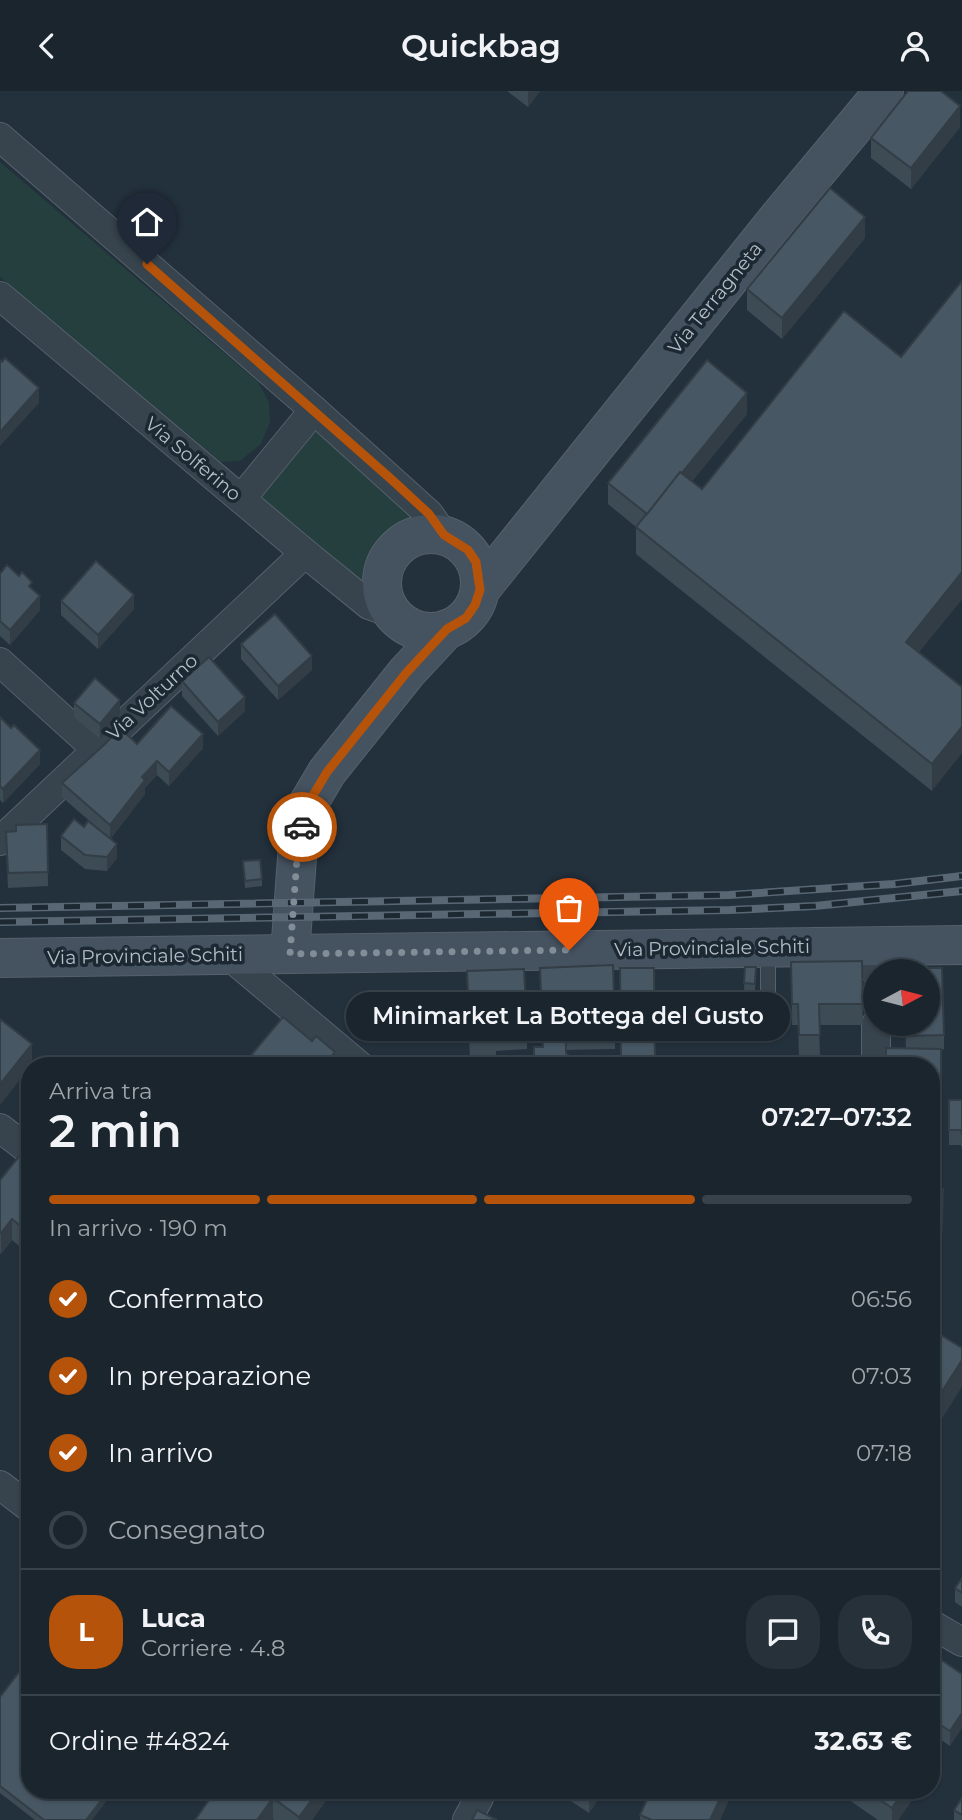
<!DOCTYPE html>
<html lang="it">
<head>
<meta charset="utf-8">
<style>
	:root { --surface:#1a252e; --page:#27313a; --text:#f1f3f6; --muted:#9fa5aa; --line:#38424a; --accent:#b45309 }
	body { margin:0; font-family:Montserrat,sans-serif; background:var(--page); color:var(--text); height:100vh; display:flex; flex-direction:column; font-size:26px; white-space:nowrap }
	* { box-sizing:border-box; margin:0 }
	p { font-size:23px; color:var(--muted) }
	.icon { flex:none; width:38px; height:38px; fill:none; stroke:currentColor; stroke-width:2; stroke-linecap:round; stroke-linejoin:round }
	.map { position:relative; flex:1; overflow:hidden }
	.panel { position:absolute; left:21px; top:966px; width:919px; height:742px; display:flex; flex-direction:column; background:var(--surface); border-radius:28px; box-shadow:0 2px 5px #0004,0 0 0 2px var(--line) }
	.panel>* { flex:none }
	.needle { width:46px; rotate:83deg }
	.buttons { position:absolute; left:863px; top:868px; display:grid; gap:14px }
	.buttons a { display:grid; place-items:center; width:77px; height:77px; border-radius:50%; background:var(--surface); box-shadow:0 2px 5px #0004,0 0 0 2px var(--line); font-size:35px }
	.pin { position:absolute; display:grid; place-items:center; width:60px; height:60px; color:#fff; margin:-72px -30px; border-radius:50% 50% 50% 0; rotate:-45deg; box-shadow:0 0 7px #0007 }
	.pin .icon { rotate:45deg }
	.courier { position:absolute; display:grid; place-items:center; width:70px; height:70px; margin:-35px; border:5px solid #b45309; border-radius:50%; background:#fff; color:#222; box-shadow:0 2px 9px #0007 }
	.bubble { position:absolute; height:49px; border-radius:24px; background:var(--surface); box-shadow:0 2px 5px #0004,0 0 0 2px var(--line); font-size:23px; font-weight:600; line-height:49px; text-align:center }
	.overview em { font-style:normal; font-weight:600 }
	.overview div { display:flex; flex-direction:column-reverse }
	.overview { display:flex; align-items:center; justify-content:space-between; height:119px; padding:0 28px }
	h1 { font-size:46px; font-weight:600; line-height:52px }
	.bar { display:grid; grid-template-columns:repeat(4,1fr); gap:10px 7px; align-content:center; height:84px; padding:0 28px }
	.bar i { height:9px; border-radius:5px; background:var(--line) }
	.bar .selected { background:var(--accent) }
	.bar p { grid-column:span 4 }
	.line { display:flex; align-items:center; gap:18px; padding:0 28px; border-top:2px solid var(--line) }
	.line div { flex:1 }
	.round { display:grid; place-items:center; flex:none; width:74px; height:74px; border-radius:28px; background:var(--page) }
	ol { padding:0 28px; list-style:none }
	li { display:flex; align-items:center; gap:21px; height:77px }
	li p { margin-inline-start:auto }
	li .icon { padding:7px; border-radius:50%; background:var(--accent); color:#fff; stroke-width:4 }
	li:last-child { color:var(--muted) }
	li i { width:38px; height:38px; border:4px solid var(--line); border-radius:50% }
	header { display:flex; justify-content:space-between; align-items:center; height:91px; padding:0 28px; background:var(--surface); font-size:32px; font-weight:600 }
	.map>svg:first-child { display:block }
	.green { fill:#253e3e }
	.lines { fill:none; stroke-linecap:round; stroke-linejoin:round }
	.lane-casing { stroke:#55616b; stroke-width:16 }
	.street-casing { stroke:#55616b; stroke-width:30 }
	.secondary-casing { stroke:#55616b; stroke-width:40 }
	.lane { stroke:#37434d; stroke-width:14 }
	.street { stroke:#37434d; stroke-width:28 }
	.secondary { stroke:#455260; stroke-width:38 }
	.rail-casing { stroke:#596774; stroke-width:8 }
	.rail { stroke:#1c2832; stroke-width:5; stroke-dasharray:16; stroke-linecap:butt }
	.wall { fill:#3d4b55 }
	.shaded-wall { fill:#323d45 }
	.building { fill:#475763; stroke:#323d45; stroke-width:2 }
	.done { stroke:#818d97; stroke-width:7; stroke-dasharray:0 12.6 }
	.route { stroke:#b45309; stroke-width:9 }
	.labels { text-anchor:middle; dominant-baseline:central; stroke-width:7; stroke-linejoin:round; paint-order:stroke }
	.street-label { font-size:19px; fill:#b3bec8; stroke:#1c2832 }
</style>
</head>
<body>
<header><svg class="icon" aria-label="back" viewBox="0 0 24 24"><path d="M15 5l-7 7 7 7"/></svg>Quickbag<svg class="icon" aria-label="person" viewBox="0 0 24 24"><circle cx="12" cy="8" r="4"/><path d="M4 21q1-7 8-7t8 7"/></svg></header>
<div class="map">
<svg width="962" height="1729" viewBox="0 0 962 1729">
	<rect width="100%" height="100%" fill="#23313d"/>
	<g class="green">
		<path d="M0 71 258 291 269 311 270 331 261 353 240 370 221 371 0 186Z"/>
		<path d="M314 319 429 443C404 447 377 467 383 496 385 505 389 514 392 522L241 408Z"/>
	</g>
	<g class="lines">
		<defs>
			<path id="lane" d="M768 857V943"/>
			<g id="street">
				<path d="M0 46 314 319 429 423 444 444"/>
				<path d="M0 205 305 462 369 514 392 522"/>
				<path d="M241 408 314 319"/>
				<path d="M0 571 97 659"/>
				<path d="M0 750 305 462"/>
				<path d="M875 855V880"/>
				<path d="M228 864 360 975"/>
				<path d="M876 933V975"/>
				<path d="M0 1037 30 1060"/>
				<path d="M0 1394 30 1417"/>
				<path d="M931 1533 962 1551"/>
				<path d="M467 1729 479 1707"/>
			</g>
			<g id="secondary">
				<circle cx="431" cy="492" r="49"/>
				<path d="M480 499 779 126 884 0"/>
				<path d="M290 863 298 753 308 713 327 681 407 581 447 538"/>
				<path d="M0 867 962 854"/>
			</g>
		</defs>
		<use href="#lane" class="lane-casing"/>
		<use href="#street" class="street-casing"/>
		<use href="#secondary" class="secondary-casing"/>
		<use href="#lane" class="lane"/>
		<use href="#street" class="street"/>
		<use href="#secondary" class="secondary"/>
		<defs>
			<g id="rail">
				<path d="M0 817 729 804 894 793 962 785"/>
				<path d="M0 831 730 819 815 815 962 800"/>
			</g>
		</defs>
		<use href="#rail" class="rail-casing"/>
		<use href="#rail" class="rail"/>
	</g>
	<g class="wall">
		<path d="M507 0H540L528 16Z"/>
		<path d="M960 36 911 98 871 67V47Z"/>
		<path d="M865 147 782 248 747 219V198Z"/>
		<path d="M747 323 692 390 702 398 962 508 919 561 962 596 932 700 636 463V436L608 413V392Z"/>
		<path d="M0 483 32 498 40 519 10 554 0 545Z"/>
		<path d="M61 510 134 518 98 558 61 524Z"/>
		<path d="M241 553 312 579 278 609 241 568Z"/>
		<path d="M182 590 245 620 218 645 182 605Z"/>
		<path d="M74 612 120 623 100 648 74 626Z"/>
		<path d="M0 626 40 673 3 712 0 709Z"/>
		<path d="M137 653 203 657 169 695 157 684 145 697V703L111 747 117 767 107 780 85 778 61 759V745L93 733 62 706V692Z"/>
		<path d="M47 733 48 795 8 797 6 755 16 740Z"/>
		<path d="M243 770 262 788V795L245 797Z"/>
		<path d="M862 870 863 934H819L820 965H799L798 934H792L791 871Z"/>
		<path d="M745 876H756L755 900H744Z"/>
		<path d="M540 877 615 937V958L566 959V962L582 975H534V956H542Z"/>
		<path d="M620 877H654L655 975H621Z"/>
		<path d="M467 880 527 937V958L496 960V970L470 971Z"/>
		<path d="M905 933 944 944V958L941 959V1028H931V975L906 958Z"/>
		<path d="M312 950 335 975H248V968Z"/>
		<path d="M949 1009H962V1058L961 1054H949Z"/>
		<path d="M30 1062V1154L25 1160 12 1149 1 1163 0 1162V1089Z"/>
		<path d="M931 1098 943 1113 942 1148 931 1147Z"/>
		<path d="M931 1238 962 1257 934 1340 931 1338Z"/>
		<path d="M962 1487V1516L955 1511V1497Z"/>
		<path d="M931 1562 962 1583 950 1655 931 1642Z"/>
		<path d="M0 1606 92 1729H35L0 1702Z"/>
		<path d="M216 1699H327V1708L312 1729H274Z"/>
		<path d="M554 1699H604L589 1722Z"/>
		<path d="M729 1699V1708L720 1729H640V1724Z"/>
		<path d="M777 1699H793L788 1707Z"/>
		<path d="M839 1699H919L898 1729H878L839 1702Z"/>
		<path d="M962 1707V1729H954V1719Z"/>
	</g>
	<g class="shaded-wall">
		<path d="M529 0H540L528 16V2Z"/>
		<path d="M960 15V36L911 98V77Z"/>
		<path d="M865 126V147L782 248V227Z"/>
		<path d="M39 297V312L0 355V341Z"/>
		<path d="M747 302V323L648 445V425Z"/>
		<path d="M962 481V508L906 577V551Z"/>
		<path d="M134 504V518L98 558V544Z"/>
		<path d="M40 505V519L10 554V539Z"/>
		<path d="M312 565V579L278 609V595Z"/>
		<path d="M245 606V620L218 645V631Z"/>
		<path d="M120 609V623L100 648V633Z"/>
		<path d="M962 636V662L932 700V673Z"/>
		<path d="M203 643V657L169 695V681Z"/>
		<path d="M40 659V673L3 712V698Z"/>
		<path d="M157 670V684L145 697V703L110 749V734L142 686Z"/>
		<path d="M117 753V767L107 780V766Z"/>
		<path d="M32 953V974L30 975V976L0 1014V993Z"/>
		<path d="M335 961V975H324Z"/>
		<path d="M12 1128V1149L1 1163V1142Z"/>
		<path d="M30 1133V1154L25 1160V1139Z"/>
		<path d="M962 1269V1296L934 1340V1313Z"/>
		<path d="M962 1622V1637L950 1655V1640Z"/>
		<path d="M109 1699H115L92 1729H86Z"/>
		<path d="M319 1699H327V1708L312 1729H299V1726Z"/>
		<path d="M591 1699H604L589 1722V1702Z"/>
		<path d="M724 1699H729V1708L720 1729H710Z"/>
		<path d="M788 1699H793L788 1707Z"/>
		<path d="M904 1699H919L898 1729H892V1717Z"/>
		<path d="M273 1707V1728L272 1729H257Z"/>
	</g>
	<g class="building">
		<path d="M908 0H941L960 15 911 77 871 47Z"/>
		<path d="M830 97 865 126 782 227 747 198Z"/>
		<path d="M962 190V481L906 551 962 596V636L932 673 636 436 680 381 702 398 844 220 901 266Z"/>
		<path d="M5 267 39 297 0 341V269L2 271Z"/>
		<path d="M707 269 747 302 682 382 680 381 647 423 608 392Z"/>
		<path d="M96 470 134 504 98 544 61 510Z"/>
		<path d="M7 474 19 485 22 481 32 491 29 495 40 505 10 539 0 530V483Z"/>
		<path d="M275 523 312 565 278 595 241 553Z"/>
		<path d="M209 566 245 606 218 631 182 590Z"/>
		<path d="M95 587 120 609 100 633 74 612Z"/>
		<path d="M171 615 203 643 169 681 157 670 142 686 145 689 110 734 62 692 105 653 120 637 137 653Z"/>
		<path d="M0 626 11 637 14 634 40 659 3 698 0 695Z"/>
		<path d="M74 728 84 736 88 730 117 753 107 766 85 764 61 745Z"/>
		<path d="M47 733 48 781 8 782 6 741 16 740V734Z"/>
		<path d="M260 769 262 788 245 790 243 770Z"/>
		<path d="M862 870 863 913H819L820 944H799L798 913H792L791 871Z"/>
		<path d="M613 874 615 937 566 938V962L582 975H539L534 971V956H543L540 877Z"/>
		<path d="M745 876H756L755 893 744 892Z"/>
		<path d="M620 877H654L655 969H621Z"/>
		<path d="M904 877H942L944 944 906 945V933H928V880H904Z"/>
		<path d="M524 878 527 937 496 939V949L470 950 467 880Z"/>
		<path d="M283 926 312 950 316 945 335 961 324 975H256L248 968Z"/>
		<path d="M0 928 32 953 0 993Z"/>
		<path d="M886 957 941 958V1014H931V975H886Z"/>
		<path d="M949 1009H962V1044L961 1039H949Z"/>
		<path d="M25 1058 30 1062V1133L25 1139 12 1128 1 1142 0 1141V1089Z"/>
		<path d="M931 1098H943L942 1133H931Z"/>
		<path d="M931 1238 962 1257V1269L934 1313 931 1311Z"/>
		<path d="M962 1487V1502L955 1497Z"/>
		<path d="M931 1562 962 1583V1622L950 1640 931 1628Z"/>
		<path d="M30 1567V1699H109L86 1729H44L0 1695V1606Z"/>
		<path d="M216 1699H319L299 1726 273 1707 257 1729H195Z"/>
		<path d="M651 1699H724L710 1729H652L640 1724Z"/>
		<path d="M866 1699H904L892 1717Z"/>
		<path d="M962 1707V1724L954 1719Z"/>
		<path d="M477 1719 497 1729H472Z"/>
	</g>
	<g class="lines">
		<path class="done" d="M302 736 298 753 290 863 569 859"/>
		<path class="route" d="M147 173 391 388 429 423 444 444 468 459 476 471 480 499 475 514 466 527 447 538 407 581 327 681 308 713 302 736"/>
	</g>
	<g class="labels">
		<g class="street-label">
			<text transform="translate(715 207) rotate(-51)">Via Terragneta</text>
			<text transform="translate(193 368) rotate(40)">Via Solferino</text>
			<text transform="translate(152 606) rotate(-43)">Via Volturno</text>
			<text transform="translate(712 857) rotate(-1)">Via Provinciale Schiti</text>
			<text transform="translate(145 865) rotate(-1)">Via Provinciale Schiti</text>
		</g>
	</g>
</svg>
<div class="buttons">
<a><svg class="needle" viewBox="-14 -14 28 28"><path d="M0-13l5 13h-10z" fill="#e53935"/><path d="M0 13l5-13h-10z" fill="#9fa5aa"/></svg></a>
</div>
<div class="pin" style="left:569px;top:859px;background:#ea580c"><svg class="icon" aria-label="bag" viewBox="0 0 24 24"><path d="M5 8h14l-1 12H6zM9 8a3 3 0 0 1 6 0"/></svg></div>
<div class="pin" style="left:147px;top:173px;background:#1f2937"><svg class="icon" aria-label="home" viewBox="0 0 24 24"><path d="M3 11l9-7 9 7M6 9v11h12V9"/></svg></div>
<div class="courier" style="left:302px;top:736px"><svg class="icon" aria-label="car" viewBox="0 0 24 24"><path d="M5 17H2v-5l4-1 3-4h7l3 4 3 1v5h-3M9 17h6M6 11h13"/><circle cx="7" cy="17" r="2"/><circle cx="17" cy="17" r="2"/></svg></div>
<div class="bubble" style="left:346px;top:901px;width:444px">Minimarket La Bottega del Gusto</div>
<section class="panel">
<div class="overview"><div><h1>2 min</h1><p>Arriva tra</p></div><em>07:27–07:32</em></div>
<div class="bar"><i class="selected"></i><i class="selected"></i><i class="selected"></i><i></i><p>In arrivo · 190 m</p></div>
<ol>
<li><svg class="icon" aria-label="check" viewBox="0 0 24 24"><path d="M5 12l5 5 9-10"/></svg>Confermato<p>06:56</p></li>
<li><svg class="icon" aria-label="check" viewBox="0 0 24 24"><path d="M5 12l5 5 9-10"/></svg>In preparazione<p>07:03</p></li>
<li><svg class="icon" aria-label="check" viewBox="0 0 24 24"><path d="M5 12l5 5 9-10"/></svg>In arrivo<p>07:18</p></li>
<li><i></i>Consegnato</li>
</ol>
<div class="line" style="height:126px"><b class="round" style="background:var(--accent);color:#fff">L</b><div><b>Luca</b><p>Corriere · 4.8</p></div><a class="round"><svg class="icon" aria-label="chat" viewBox="0 0 24 24"><path d="M4 5h16v11H9l-5 4z"/></svg></a><a class="round"><svg class="icon" aria-label="phone" viewBox="0 0 24 24"><path d="M5 4h4l2 5-3 2q2 4 5 5l2-3 5 2v4C11 20 4 13 5 4z"/></svg></a></div>
<div class="line" style="height:91px"><div>Ordine #4824</div><b>32.63 €</b></div>
</section>
</div>
</body>
</html>
